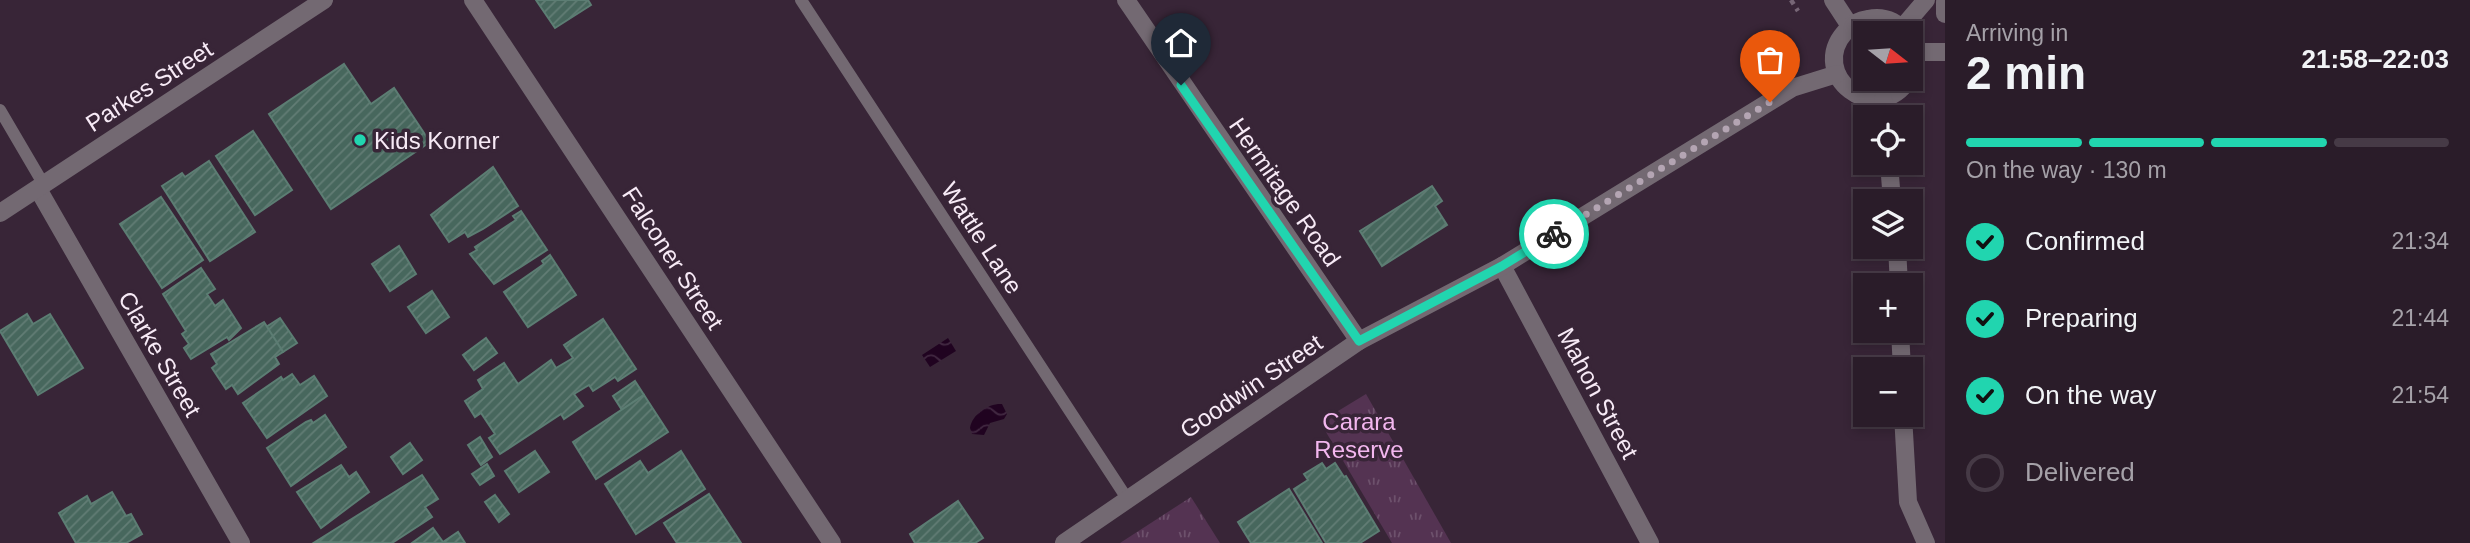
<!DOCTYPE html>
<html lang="en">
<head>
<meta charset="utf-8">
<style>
	:root { --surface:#2a1c29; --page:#322531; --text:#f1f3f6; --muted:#a5a1a8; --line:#463a46; --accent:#21d5af }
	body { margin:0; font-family:Arial,sans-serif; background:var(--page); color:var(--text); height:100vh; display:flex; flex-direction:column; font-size:26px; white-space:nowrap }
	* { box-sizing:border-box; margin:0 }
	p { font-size:23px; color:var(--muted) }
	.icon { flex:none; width:38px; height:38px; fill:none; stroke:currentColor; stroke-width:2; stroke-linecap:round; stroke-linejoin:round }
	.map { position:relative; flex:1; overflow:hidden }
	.details { display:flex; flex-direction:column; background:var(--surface); width:525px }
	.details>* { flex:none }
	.needle { width:46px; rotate:107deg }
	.controls { position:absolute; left:1853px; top:21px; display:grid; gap:14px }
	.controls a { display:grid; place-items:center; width:70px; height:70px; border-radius:0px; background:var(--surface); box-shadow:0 4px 10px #0003,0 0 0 2px var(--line); font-size:35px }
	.pin { position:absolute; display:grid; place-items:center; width:60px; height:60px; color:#fff; margin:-72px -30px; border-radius:50% 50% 50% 0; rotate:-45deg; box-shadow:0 0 7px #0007 }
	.pin .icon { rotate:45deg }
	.courier { position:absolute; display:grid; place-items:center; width:70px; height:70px; margin:-35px; border:5px solid #21d5af; border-radius:50%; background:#fff; color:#222; box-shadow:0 2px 9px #0007 }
	.summary em { font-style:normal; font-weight:700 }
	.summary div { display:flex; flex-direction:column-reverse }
	.summary { display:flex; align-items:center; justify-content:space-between; height:119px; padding:0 21px }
	h1 { font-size:46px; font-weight:700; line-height:52px }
	.bar { display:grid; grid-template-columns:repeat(4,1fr); gap:10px 7px; align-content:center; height:84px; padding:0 21px }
	.bar i { height:9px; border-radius:5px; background:var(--line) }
	.bar .on { background:var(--accent) }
	.bar p { grid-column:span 4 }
	ol { padding:0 21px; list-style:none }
	li { display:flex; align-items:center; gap:21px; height:77px }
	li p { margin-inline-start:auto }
	li .icon { padding:7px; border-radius:50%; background:var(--accent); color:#111; stroke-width:4 }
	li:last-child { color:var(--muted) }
	li i { width:38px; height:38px; border:4px solid var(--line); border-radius:50% }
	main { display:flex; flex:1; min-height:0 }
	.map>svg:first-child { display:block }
	.park { fill:url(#park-tufts) }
	.water { fill:url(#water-waves) }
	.building { fill:url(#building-hatch); stroke:#5c7d73; stroke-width:2 }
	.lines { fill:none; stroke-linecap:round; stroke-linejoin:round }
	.path { stroke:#776676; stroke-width:4.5; stroke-dasharray:5 5; stroke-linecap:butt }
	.service { stroke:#736972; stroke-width:12 }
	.minor { stroke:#736972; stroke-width:18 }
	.tertiary { stroke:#736972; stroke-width:18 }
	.done { stroke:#b4a5b3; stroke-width:7; stroke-dasharray:0 12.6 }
	.route { stroke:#21d5af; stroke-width:9 }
	.poi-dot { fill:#21d5af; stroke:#382537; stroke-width:2.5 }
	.labels { text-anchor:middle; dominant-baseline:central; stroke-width:7; stroke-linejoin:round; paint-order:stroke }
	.street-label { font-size:24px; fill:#f7eaf6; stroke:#382537 }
	.poi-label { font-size:24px; fill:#f7eaf6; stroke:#382537; text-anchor:start }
	.park-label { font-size:24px; fill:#f3b7ef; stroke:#382537 }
</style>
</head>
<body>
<main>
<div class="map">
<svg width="1945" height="543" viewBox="0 0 1945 543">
	<defs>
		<pattern id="park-tufts" width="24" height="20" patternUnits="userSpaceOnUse" patternTransform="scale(1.75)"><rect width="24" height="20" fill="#543352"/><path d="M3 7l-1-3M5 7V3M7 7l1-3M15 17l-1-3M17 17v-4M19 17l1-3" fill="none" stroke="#6d516c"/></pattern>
		<pattern id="water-waves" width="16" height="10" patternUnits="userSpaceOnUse" patternTransform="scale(1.75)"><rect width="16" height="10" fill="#200320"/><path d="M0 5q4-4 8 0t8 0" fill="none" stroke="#412841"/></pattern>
		<pattern id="building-hatch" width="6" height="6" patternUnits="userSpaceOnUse" patternTransform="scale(1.75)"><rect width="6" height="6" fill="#47675d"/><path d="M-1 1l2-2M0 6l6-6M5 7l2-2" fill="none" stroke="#627d75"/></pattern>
	</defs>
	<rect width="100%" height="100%" fill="#382537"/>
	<g class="park">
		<path d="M1366 394 1451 543H1392L1320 422Z"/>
		<path d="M1191 497 1220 543H1120Z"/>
	</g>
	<g class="water">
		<path d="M948 338 956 351 930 367 922 355Z"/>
		<path d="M1002 404 1007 414 1004 419 990 423 984 435 972 434 970 428C972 414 989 403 1002 404Z"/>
	</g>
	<g class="building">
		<path d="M536 0H588L591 5 555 28Z"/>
		<path d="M344 64 371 104 394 88 430 142 331 209 269 114Z"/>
		<path d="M253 131 292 190 255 215 216 156Z"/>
		<path d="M209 161 255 232 210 261 162 186 182 173 185 177Z"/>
		<path d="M493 167 518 206 483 229 468 237 465 232 449 242 431 215Z"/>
		<path d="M1432 186 1442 201 1435 206 1447 225 1382 266 1360 231Z"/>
		<path d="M161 197 203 260 162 288 120 224Z"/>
		<path d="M521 211 547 250 494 284 470 254 477 250 475 247 516 220 513 216Z"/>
		<path d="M399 246 416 274 390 291 372 264Z"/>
		<path d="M550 255 576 295 528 327 504 292 544 264 542 261Z"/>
		<path d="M201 268 215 289 207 294 215 306 223 300 241 328 229 340 227 337 191 359 184 348 189 344 182 334 186 331 163 294Z"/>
		<path d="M432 291 449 317 426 333 408 307Z"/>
		<path d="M27 314 33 324 50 314 83 368 38 395 0 331Z"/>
		<path d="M280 318 297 343 283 352 266 327Z"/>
		<path d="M603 319 636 369 618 381 615 377 593 391 589 385 574 394 583 406 564 419 561 414 500 454 489 438 495 434 481 413 475 417 465 401 483 389 478 380 504 363 518 384 551 360 556 368 573 358 564 345Z"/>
		<path d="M264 322 283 352 275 357 279 364 238 394 232 385 226 389 212 368 217 364 211 354Z"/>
		<path d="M486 338 497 353 474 370 463 355Z"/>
		<path d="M292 374 300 385 314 376 327 396 267 438 243 403 281 377 283 380Z"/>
		<path d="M635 381 644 395 622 410 613 396Z"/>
		<path d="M644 395 668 432 596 479 573 442Z"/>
		<path d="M325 415 346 447 291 486 267 448 306 422 311 420 313 423Z"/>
		<path d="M480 437 492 457 481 465 468 445Z"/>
		<path d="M410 443 422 460 403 474 391 457Z"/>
		<path d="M535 451 549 472 519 492 505 471Z"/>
		<path d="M681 451 705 489 636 534 605 484 640 461 648 473Z"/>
		<path d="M1322 463 1326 469 1335 463 1344 477 1346 476 1379 531 1360 543H1326L1294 489 1308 480 1304 474Z"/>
		<path d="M487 464 494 476 480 485 472 474Z"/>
		<path d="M341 465 349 477 356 472 369 492 321 528 297 492Z"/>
		<path d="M422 475 438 499 425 507 432 517 392 543 315 542Z"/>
		<path d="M1289 489 1322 543H1251L1238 522Z"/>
		<path d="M112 492 126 516 131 514 142 534 126 543H76L59 513 87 496 91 504Z"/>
		<path d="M709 494 741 543H677L664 523Z"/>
		<path d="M495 495 509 514 499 522 485 502Z"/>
		<path d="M958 501 983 538 975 543H915L910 534Z"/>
		<path d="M433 528 443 542 458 532 465 543H412Z"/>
	</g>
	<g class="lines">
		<path class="path" d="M1791 0 1798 11"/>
		<g class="service">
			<path d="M801 0 1128 500"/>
			<path d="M0 110 44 185"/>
		</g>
		<g class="minor">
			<path d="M473 0 832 543"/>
			<path d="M1126 0 1359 341"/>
			<path d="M1833 0 1850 26"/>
			<path d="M1945 2V14"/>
			<path d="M1902 28 1926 0"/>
			<path d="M1906 33C1896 21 1883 16 1868 19 1858 20 1851 25 1845 32 1807 75 1876 129 1909 79"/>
			<path d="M1911 41 1915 52 1911 75"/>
			<path d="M1915 52H1945"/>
			<path d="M1883 99 1885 117"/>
			<path d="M1889 163 1892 201"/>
			<path d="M38 189 241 543"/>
			<path d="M1897 247 1899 285"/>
			<path d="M1502 266 1650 543"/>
			<path d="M1900 331 1902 369"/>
			<path d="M1903 415 1908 502 1926 543"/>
			<path d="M1064 543 1359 341 1502 266 1792 88 1837 74"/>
		</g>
		<path class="tertiary" d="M0 213 324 0"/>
	</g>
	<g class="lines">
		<path class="done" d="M1554 234 1770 102"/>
		<path class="route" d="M1181 85 1359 341 1502 266 1554 234"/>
	</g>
	<circle class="poi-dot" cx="360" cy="140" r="7"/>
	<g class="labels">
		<g class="street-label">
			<text transform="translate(149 86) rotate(-33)">Parkes Street</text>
			<text transform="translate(1285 192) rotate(55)">Hermitage Road</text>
			<text transform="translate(982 238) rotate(57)">Wattle Lane</text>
			<text transform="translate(673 258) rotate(57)">Falconer Street</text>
			<text transform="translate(160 354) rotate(60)">Clarke Street</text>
			<text transform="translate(1251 386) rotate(-34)">Goodwin Street</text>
			<text transform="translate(1598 393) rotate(62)">Mahon Street</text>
		</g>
		<g class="poi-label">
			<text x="374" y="140">Kids Korner</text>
		</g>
		<g class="park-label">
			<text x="1359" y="421">Carara<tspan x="1359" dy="28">Reserve</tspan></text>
		</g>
	</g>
</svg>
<div class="controls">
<a><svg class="needle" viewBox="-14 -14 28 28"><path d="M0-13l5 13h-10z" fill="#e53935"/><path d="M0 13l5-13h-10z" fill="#a5a1a8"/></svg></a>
<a><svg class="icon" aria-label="locate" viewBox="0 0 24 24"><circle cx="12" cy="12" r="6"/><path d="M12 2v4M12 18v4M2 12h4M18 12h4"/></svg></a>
<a><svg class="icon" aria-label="layers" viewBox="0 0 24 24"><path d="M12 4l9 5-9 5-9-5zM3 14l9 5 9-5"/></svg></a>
<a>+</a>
<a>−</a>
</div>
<div class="pin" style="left:1770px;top:102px;background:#ea580c"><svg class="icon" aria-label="bag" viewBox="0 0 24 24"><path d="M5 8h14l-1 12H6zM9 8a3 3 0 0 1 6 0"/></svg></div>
<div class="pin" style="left:1181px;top:85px;background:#1f2937"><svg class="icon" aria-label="home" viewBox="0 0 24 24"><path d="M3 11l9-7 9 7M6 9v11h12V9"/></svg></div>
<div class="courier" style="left:1554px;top:234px"><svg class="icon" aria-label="bike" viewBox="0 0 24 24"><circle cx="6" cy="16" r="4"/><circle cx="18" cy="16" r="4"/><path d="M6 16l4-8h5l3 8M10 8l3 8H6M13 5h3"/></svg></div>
</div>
<section class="details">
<div class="summary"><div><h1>2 min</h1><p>Arriving in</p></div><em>21:58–22:03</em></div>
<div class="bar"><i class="on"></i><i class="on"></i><i class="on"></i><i></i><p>On the way · 130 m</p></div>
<ol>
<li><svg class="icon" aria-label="check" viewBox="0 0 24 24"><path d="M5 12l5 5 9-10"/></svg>Confirmed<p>21:34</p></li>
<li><svg class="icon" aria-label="check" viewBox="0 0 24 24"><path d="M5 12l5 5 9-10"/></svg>Preparing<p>21:44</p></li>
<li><svg class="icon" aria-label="check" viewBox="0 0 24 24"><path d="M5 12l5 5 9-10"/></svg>On the way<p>21:54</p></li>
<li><i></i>Delivered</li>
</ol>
</section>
</main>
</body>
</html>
